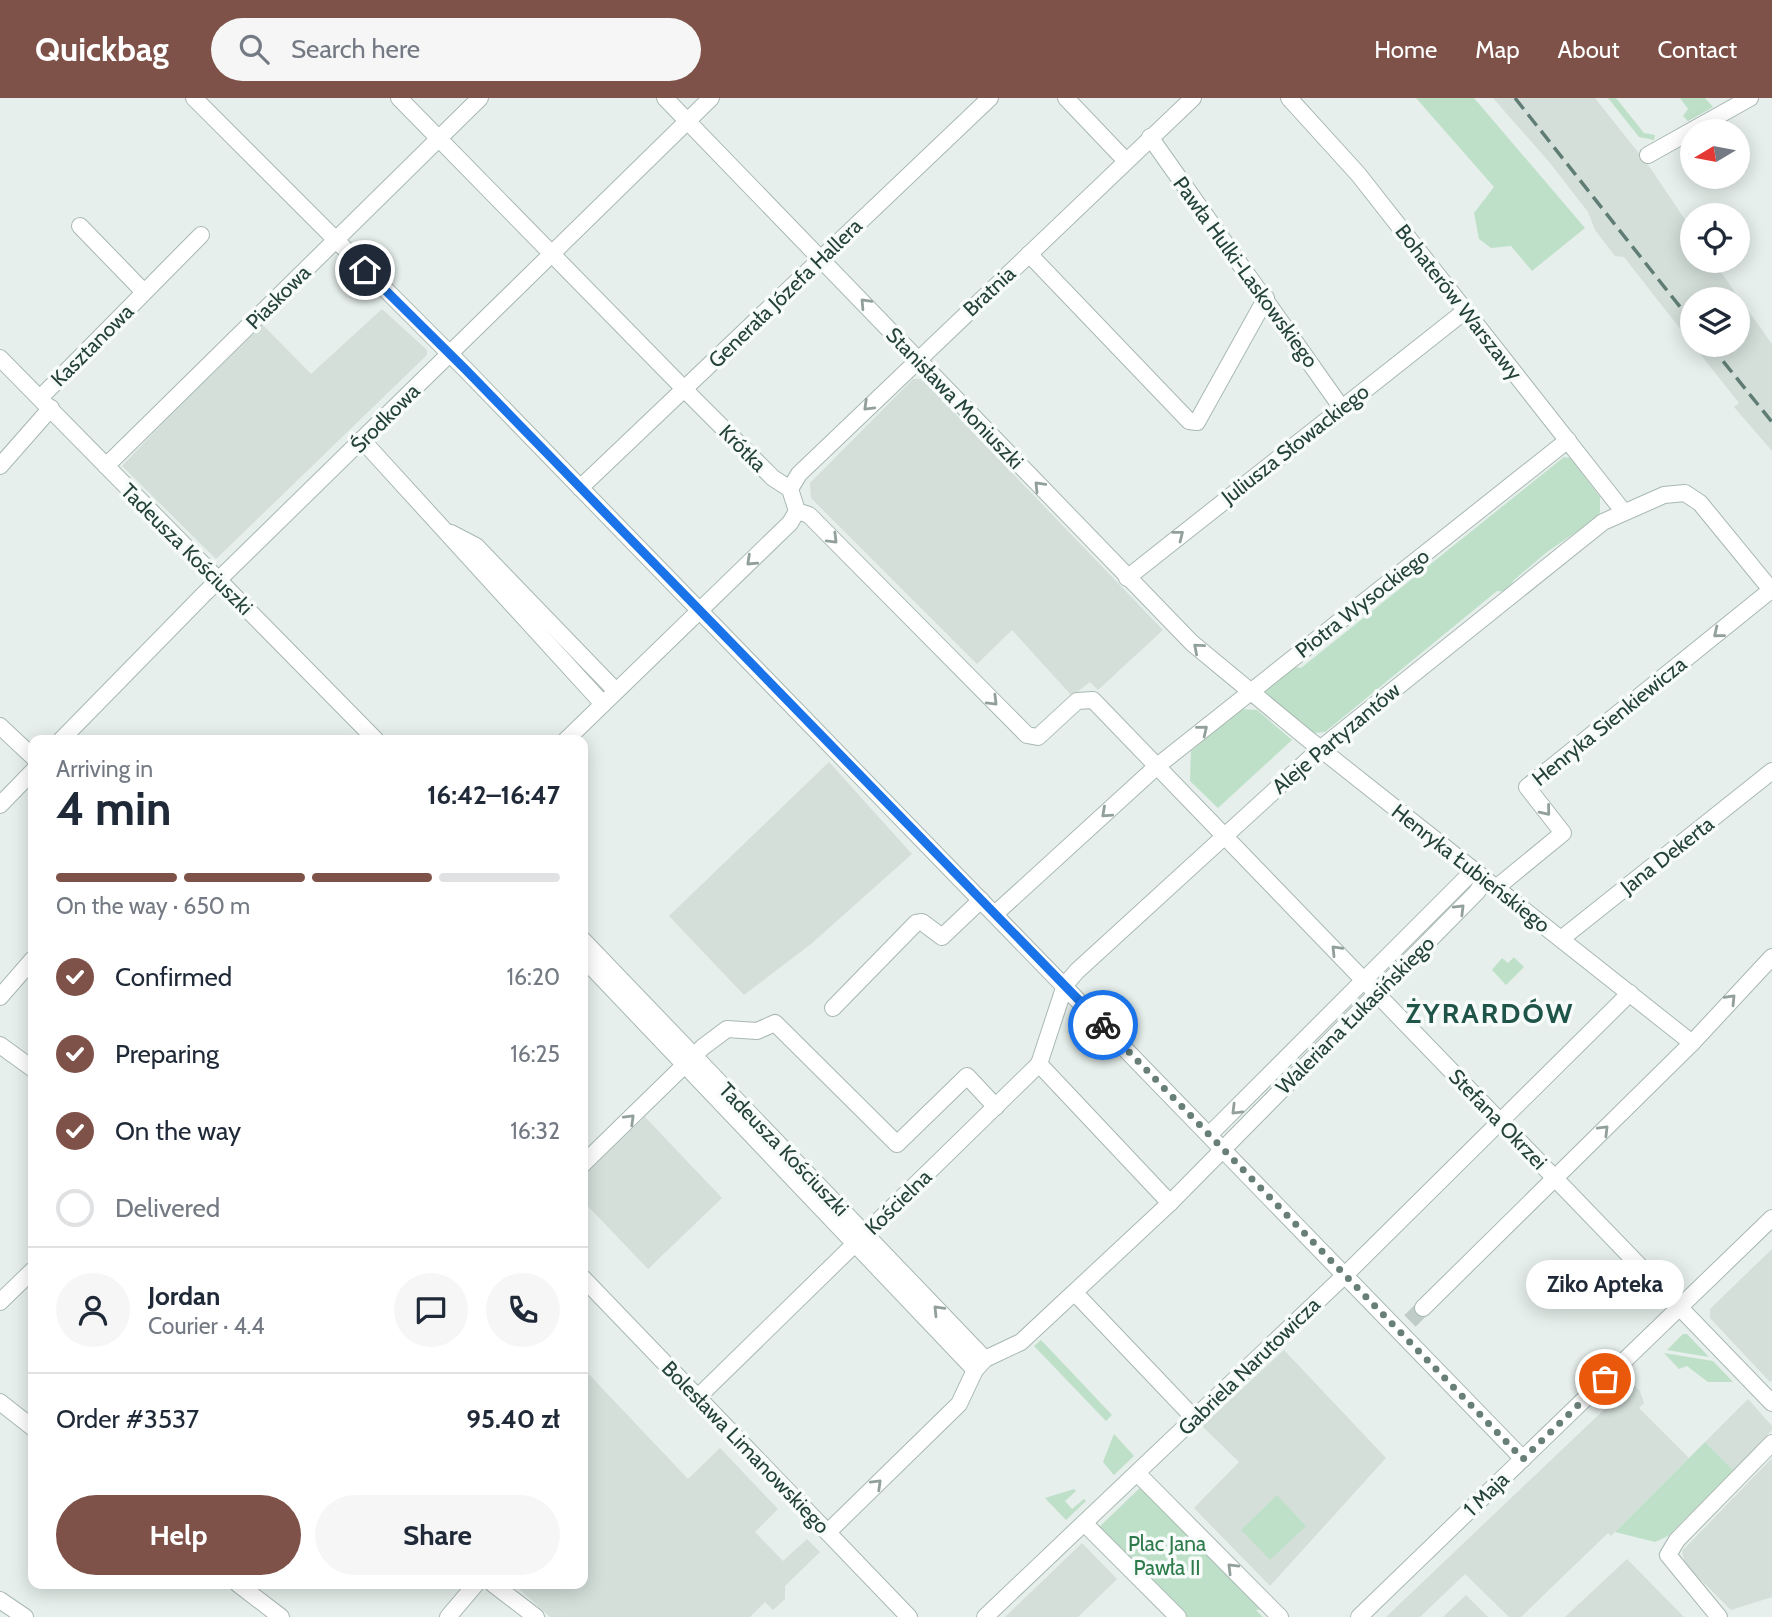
<!DOCTYPE html>
<html lang="en">
<head>
<meta charset="utf-8">
<style>
	:root { --surface:#fff; --page:#f6f6f7; --text:#1f2937; --muted:#747a83; --line:#e0e1e3; --accent:#7f5249 }
	body { margin:0; font-family:Cabin,sans-serif; background:var(--page); color:var(--text); height:100vh; display:flex; flex-direction:column; font-size:26px; white-space:nowrap }
	* { box-sizing:border-box; margin:0 }
	p { font-size:23px; color:var(--muted) }
	.icon { flex:none; width:38px; height:38px; fill:none; stroke:currentColor; stroke-width:2; stroke-linecap:round; stroke-linejoin:round }
	.map { position:relative; flex:1; overflow:hidden }
	.drawer { position:absolute; left:28px; top:637px; width:560px; height:854px; display:flex; flex-direction:column; background:var(--surface); border-radius:14px; box-shadow:0 4px 18px #0003 }
	.drawer>* { flex:none }
	.needle { width:46px; rotate:260deg }
	.fabs { position:absolute; left:1680px; top:21px; display:grid; gap:14px }
	.fabs a { display:grid; place-items:center; width:70px; height:70px; border-radius:50%; background:var(--surface); box-shadow:0 4px 18px #0003; font-size:35px }
	.pin { position:absolute; display:grid; place-items:center; width:60px; height:60px; color:#fff; margin:-30px; border:4px solid #fff; border-radius:50%; box-shadow:0 2px 7px #0007 }
	.courier { position:absolute; display:grid; place-items:center; width:70px; height:70px; margin:-35px; border:5px solid #1a73e8; border-radius:50%; background:#fff; color:#222; box-shadow:0 2px 9px #0007 }
	.bubble { position:absolute; height:49px; border-radius:24px; background:var(--surface); box-shadow:0 4px 18px #0003; font-size:23px; font-weight:700; line-height:49px; text-align:center }
	.overview em { font-style:normal; font-weight:700 }
	.overview div { display:flex; flex-direction:column-reverse }
	.overview { display:flex; align-items:center; justify-content:space-between; height:119px; padding:0 28px }
	h1 { font-size:46px; font-weight:700; line-height:52px }
	.bar { display:grid; grid-template-columns:repeat(4,1fr); gap:10px 7px; align-content:center; height:84px; padding:0 28px }
	.bar i { height:9px; border-radius:5px; background:var(--line) }
	.bar .active { background:var(--accent) }
	.bar p { grid-column:span 4 }
	.line { display:flex; align-items:center; gap:18px; padding:0 28px; border-top:2px solid var(--line) }
	.line div { flex:1 }
	.round { display:grid; place-items:center; flex:none; width:74px; height:74px; border-radius:37px; background:var(--page) }
	ol { padding:0 28px; list-style:none }
	li { display:flex; align-items:center; gap:21px; height:77px }
	li p { margin-inline-start:auto }
	li .icon { padding:7px; border-radius:50%; background:var(--accent); color:#fff; stroke-width:4 }
	li:last-child { color:var(--muted) }
	li i { width:38px; height:38px; border:4px solid var(--line); border-radius:50% }
	.cta { display:flex; gap:14px; margin-top:auto; padding:14px 28px }
	.cta a { flex:1; height:80px; border-radius:42px; background:var(--accent); color:#fff; font-size:28px; font-weight:700; line-height:80px; text-align:center }
	.cta a+a { background:var(--page); color:var(--text) }
	header { display:flex; align-items:center; gap:42px; box-sizing:border-box; height:98px; padding:0 35px; background:var(--accent); color:#fff }
	header strong { font-size:33px }
	nav { display:flex; gap:38px; margin-inline-start:auto; font-size:24px }
	.search { width:490px; height:63px; background:var(--page); display:flex; align-items:center; gap:18px; box-sizing:border-box; padding:0 24px; border-radius:38px; color:var(--muted); font-size:26px }
	.map>svg:first-child { display:block }
	.built { fill:#d4dfda }
	.green { fill:#bfe0c8 }
	.lines { fill:none; stroke-linecap:round; stroke-linejoin:round }
	.minor-tunnel { stroke:#bfccc8; stroke-width:16; stroke-dasharray:16 8; stroke-linecap:butt }
	.minor-casing { stroke:#a8b8b2; stroke-width:18 }
	.minor { stroke:#fff; stroke-width:16 }
	.rail { stroke:#5f7d75; stroke-width:3.5; stroke-dasharray:14 7; stroke-linecap:butt }
	.oneway { stroke:#92a09c }
	.done { stroke:#687f78; stroke-width:7; stroke-dasharray:0 12.6 }
	.route { stroke:#1a73e8; stroke-width:9 }
	.labels { text-anchor:middle; dominant-baseline:central; stroke-width:7; stroke-linejoin:round; paint-order:stroke }
	.street-label { font-size:21px; fill:#24423a; stroke:#f7fbf9 }
	.park-label { font-size:21px; fill:#2d7a4b; stroke:#f7fbf9 }
	.district-label { font-size:28px; font-weight:bold; letter-spacing:2px; fill:#1f5548; stroke:#f7fbf9 }
</style>
</head>
<body>
<header>
<strong>Quickbag</strong>
<div class="search"><svg class="icon" aria-label="search" viewBox="0 0 24 24"><circle cx="10" cy="10" r="6"/><path d="M15 15l6 6"/></svg>Search here</div>
<nav><a>Home</a><a>Map</a><a>About</a><a>Contact</a></nav>
</header>
<div class="map">
<svg width="1772" height="1519" viewBox="0 0 1772 1519">
	<rect width="100%" height="100%" fill="#e6efeb"/>
	<g class="built">
		<path d="M1493 0H1595L1649 68 1692 132V163H1713L1772 246V353L1734 309 1739 305 1693 247H1738V201H1692V246L1624 159 1615 158 1595 132 1588 114 1550 65Z"/>
		<path d="M382 211 427 252V257L216 461 122 368 259 223 311 276Z"/>
		<path d="M913 281H922L1163 532 1098 592 1090 584 1072 598 1012 532 977 566 811 400 810 385Z"/>
		<path d="M829 664 912 756 811 846 744 897 669 818Z"/>
		<path d="M645 1019 722 1100 648 1171 583 1103V1078Z"/>
		<path d="M1772 1151V1282L1770 1284 1710 1220V1211Z"/>
		<path d="M1284 1252 1386 1360 1270 1488 1194 1410 1239 1364 1202 1328Z"/>
		<path d="M583 1270 688 1381 720 1350 778 1411 755 1434 783 1463 807 1441 820 1454 785 1488V1501L773 1512 765 1504 750 1519H550L516 1488 583 1486Z"/>
		<path d="M1632 1285 1640 1293 1644 1305 1639 1310 1689 1360 1611 1438 1608 1435 1521 1519H1509L1465 1476 1420 1519H1386Z"/>
		<path d="M1748 1301 1772 1328V1332L1733 1372 1705 1344Z"/>
		<path d="M1772 1360V1499L1731 1512 1685 1466 1682 1453Z"/>
		<path d="M1082 1445 1117 1481 1078 1519H1005Z"/>
		<path d="M1627 1461 1684 1519H1565Z"/>
		<path d="M1466 1497 1488 1519H1443Z"/>
	</g>
	<g class="green">
		<path d="M1416 0H1474L1585 130 1532 173 1511 148 1491 150 1479 141 1474 115 1494 89Z"/>
		<path d="M1608 0H1616L1644 35 1655 37 1654 42 1639 39Z"/>
		<path d="M1680 0H1705L1713 9 1688 23 1683 18 1688 11Z"/>
		<path d="M1564 359 1570 360 1600 399V414L1595 421 1547 454 1514 482 1505 494 1497 493 1325 634 1314 635 1267 600 1266 593 1293 569 1301 570Z"/>
		<path d="M1242 611 1257 612 1292 642 1218 710 1190 683 1191 653Z"/>
		<path d="M1514 859 1524 869 1506 887 1492 872 1502 860 1508 865Z"/>
		<path d="M1683 1236H1687L1709 1259 1667 1252Z"/>
		<path d="M1041 1242 1112 1317 1106 1323 1034 1248Z"/>
		<path d="M1664 1255 1713 1263 1733 1284H1708L1687 1268 1679 1271Z"/>
		<path d="M1114 1336 1134 1358 1114 1377 1103 1364Z"/>
		<path d="M1705 1344 1733 1372 1668 1438 1655 1444 1615 1434Z"/>
		<path d="M1144 1386 1266 1511 1256 1512 1263 1519H1182L1096 1432Z"/>
		<path d="M1074 1391 1076 1393 1065 1403 1072 1411 1084 1401 1086 1403 1066 1422 1045 1400Z"/>
		<path d="M1277 1397 1306 1428 1270 1462 1241 1432Z"/>
	</g>
	<g class="lines">
		<path class="minor-tunnel" d="M1410 1223 1423 1210"/>
		<defs>
			<g id="minor">
				<path d="M194 0 466 272 1523 1361"/>
				<path d="M399 0 695 302 773 380 790 391 797 413 809 417 1027 637 1038 639 1077 603 1093 602 1772 1305"/>
				<path d="M665 0 1192 545 1308 641 1692 945"/>
				<path d="M1066 0 1126 63"/>
				<path d="M1289 0 1358 76 1623 413"/>
				<path d="M1150 39 1341 309"/>
				<path d="M1648 57 1750 0"/>
				<path d="M80 128 144 194"/>
				<path d="M1029 156 1189 323 1197 324 1266 200"/>
				<path d="M0 260 376 642"/>
				<path d="M40 300 201 137"/>
				<path d="M363 343 603 606"/>
				<path d="M0 368 51 310"/>
				<path d="M106 368 480 0"/>
				<path d="M580 390 990 0"/>
				<path d="M790 391 799 376 1193 0"/>
				<path d="M451 435 476 448 616 593"/>
				<path d="M1127 480 1465 213"/>
				<path d="M0 628 33 659"/>
				<path d="M61 642 204 496 711 0"/>
				<path d="M566 642 790 425 797 413"/>
				<path d="M0 707 33 673"/>
				<path d="M1496 790 1563 735 1527 689 1771 492"/>
				<path d="M995 816 1156 669 1568 342"/>
				<path d="M1561 841 1772 673"/>
				<path d="M583 842 985 1261"/>
				<path d="M583 860 975 1272"/>
				<path d="M0 899 33 861"/>
				<path d="M833 910 916 825 922 824 942 839 981 802"/>
				<path d="M0 947 33 971"/>
				<path d="M1039 966 1170 1105"/>
				<path d="M1209 1037 1474 772"/>
				<path d="M583 1066 703 949 727 931 757 933 775 925 897 1046 967 978 996 1009"/>
				<path d="M583 1180 909 1519"/>
				<path d="M1075 1195 1194 1320"/>
				<path d="M0 1204 33 1172"/>
				<path d="M1423 1210 1692 945 1772 859"/>
				<path d="M698 1299 1039 966 1065 887 1077 873 1320 651 1603 424 1664 397 1685 395 1700 405 1772 493"/>
				<path d="M0 1304 33 1330"/>
				<path d="M1137 1375 1280 1519"/>
				<path d="M1084 1425 1178 1519"/>
				<path d="M828 1434 959 1306 975 1272 985 1261 1021 1244 1170 1105 1477 794 1485 781"/>
				<path d="M238 1486 281 1519"/>
				<path d="M493 1486 536 1519"/>
				<path d="M0 1502 25 1519"/>
				<path d="M448 1519 476 1486"/>
				<path d="M985 1519 1345 1177 1630 895"/>
				<path d="M1359 1519 1772 1120"/>
				<path d="M1719 1519 1668 1457 1677 1442 1772 1345"/>
			</g>
		</defs>
		<use href="#minor" class="minor-casing"/>
		<use href="#minor" class="minor"/>
		<g class="rail">
			<path d="M1515 0 1692 224"/>
			<path d="M1710 247 1772 324"/>
		</g>
	</g>
	<defs><path id="oneway-chevron" d="M-2-3.5L2.5 0L-2 3.5" fill="none" stroke-width="1.6" stroke-linecap="round" stroke-linejoin="round" transform="scale(1.75)"/></defs>
	<g class="oneway">
		<use href="#oneway-chevron" transform="translate(865 205) rotate(-133)"/>
		<use href="#oneway-chevron" transform="translate(868 308) rotate(136)"/>
		<use href="#oneway-chevron" transform="translate(1039 388) rotate(-134)"/>
		<use href="#oneway-chevron" transform="translate(1179 437) rotate(-38)"/>
		<use href="#oneway-chevron" transform="translate(833 441) rotate(45)"/>
		<use href="#oneway-chevron" transform="translate(751 463) rotate(137)"/>
		<use href="#oneway-chevron" transform="translate(1718 535) rotate(141)"/>
		<use href="#oneway-chevron" transform="translate(1198 550) rotate(-139)"/>
		<use href="#oneway-chevron" transform="translate(993 603) rotate(45)"/>
		<use href="#oneway-chevron" transform="translate(1203 632) rotate(-39)"/>
		<use href="#oneway-chevron" transform="translate(1546 713) rotate(51)"/>
		<use href="#oneway-chevron" transform="translate(1106 715) rotate(138)"/>
		<use href="#oneway-chevron" transform="translate(1460 811) rotate(-45)"/>
		<use href="#oneway-chevron" transform="translate(1336 852) rotate(-134)"/>
		<use href="#oneway-chevron" transform="translate(1731 901) rotate(-46)"/>
		<use href="#oneway-chevron" transform="translate(1236 1012) rotate(135)"/>
		<use href="#oneway-chevron" transform="translate(630 1021) rotate(-44)"/>
		<use href="#oneway-chevron" transform="translate(1604 1032) rotate(-45)"/>
		<use href="#oneway-chevron" transform="translate(938 1212) rotate(-134)"/>
		<use href="#oneway-chevron" transform="translate(877 1386) rotate(-44)"/>
		<use href="#oneway-chevron" transform="translate(1232 1470) rotate(-135)"/>
	</g>
	<g class="lines">
		<path class="done" d="M1103 927 1523 1361 1605 1281"/>
		<path class="route" d="M365 172 466 272 1103 927"/>
	</g>
	<g class="labels">
		<g class="street-label">
			<text transform="translate(1246 174) rotate(54)">Pawła Hulki-Laskowskiego</text>
			<text transform="translate(989 193) rotate(-43)">Bratnia</text>
			<text transform="translate(785 195) rotate(-44)">Generała Józefa Hallera</text>
			<text transform="translate(278 199) rotate(-45)">Piaskowa</text>
			<text transform="translate(1459 204) rotate(52)">Bohaterów Warszawy</text>
			<text transform="translate(92 247) rotate(-45)">Kasztanowa</text>
			<text transform="translate(955 300) rotate(46)">Stanisława Moniuszki</text>
			<text transform="translate(385 320) rotate(-45)">Środkowa</text>
			<text transform="translate(1295 346) rotate(-38)">Juliusza Słowackiego</text>
			<text transform="translate(743 350) rotate(45)">Krótka</text>
			<text transform="translate(187 451) rotate(45)">Tadeusza Kościuszki</text>
			<text transform="translate(1362 505) rotate(-38)">Piotra Wysockiego</text>
			<text transform="translate(1609 623) rotate(-39)">Henryka Sienkiewicza</text>
			<text transform="translate(1336 640) rotate(-40)">Aleje Partyzantów</text>
			<text transform="translate(1667 757) rotate(-38)">Jana Dekerta</text>
			<text transform="translate(1471 770) rotate(38)">Henryka Łubieńskiego</text>
			<text transform="translate(1355 917) rotate(-45)">Waleriana Łukasińskiego</text>
			<text transform="translate(1498 1021) rotate(46)">Stefana Okrzei</text>
			<text transform="translate(784 1051) rotate(46)">Tadeusza Kościuszki</text>
			<text transform="translate(898 1104) rotate(-44)">Kościelna</text>
			<text transform="translate(1249 1268) rotate(-44)">Gabriela Narutowicza</text>
			<text transform="translate(746 1349) rotate(46)">Bolesława Limanowskiego</text>
			<text transform="translate(1486 1396) rotate(-44)">1 Maja</text>
		</g>
		<g class="park-label">
			<text x="1167" y="1445">Plac Jana<tspan x="1167" dy="24">Pawła II</tspan></text>
		</g>
		<g class="district-label">
			<text x="1490" y="915">ŻYRARDÓW</text>
		</g>
	</g>
</svg>
<div class="fabs">
<a><svg class="needle" viewBox="-14 -14 28 28"><path d="M0-13l5 13h-10z" fill="#e53935"/><path d="M0 13l5-13h-10z" fill="#747a83"/></svg></a>
<a><svg class="icon" aria-label="locate" viewBox="0 0 24 24"><circle cx="12" cy="12" r="6"/><path d="M12 2v4M12 18v4M2 12h4M18 12h4"/></svg></a>
<a><svg class="icon" aria-label="layers" viewBox="0 0 24 24"><path d="M12 4l9 5-9 5-9-5zM3 14l9 5 9-5"/></svg></a>
</div>
<div class="pin" style="left:1605px;top:1281px;background:#ea580c"><svg class="icon" aria-label="bag" viewBox="0 0 24 24"><path d="M5 8h14l-1 12H6zM9 8a3 3 0 0 1 6 0"/></svg></div>
<div class="pin" style="left:365px;top:172px;background:#1f2937"><svg class="icon" aria-label="home" viewBox="0 0 24 24"><path d="M3 11l9-7 9 7M6 9v11h12V9"/></svg></div>
<div class="courier" style="left:1103px;top:927px"><svg class="icon" aria-label="bike" viewBox="0 0 24 24"><circle cx="6" cy="16" r="4"/><circle cx="18" cy="16" r="4"/><path d="M6 16l4-8h5l3 8M10 8l3 8H6M13 5h3"/></svg></div>
<div class="bubble" style="left:1526px;top:1162px;width:158px">Ziko Apteka</div>
<section class="drawer">
<div class="overview"><div><h1>4 min</h1><p>Arriving in</p></div><em>16:42–16:47</em></div>
<div class="bar"><i class="active"></i><i class="active"></i><i class="active"></i><i></i><p>On the way · 650 m</p></div>
<ol>
<li><svg class="icon" aria-label="check" viewBox="0 0 24 24"><path d="M5 12l5 5 9-10"/></svg>Confirmed<p>16:20</p></li>
<li><svg class="icon" aria-label="check" viewBox="0 0 24 24"><path d="M5 12l5 5 9-10"/></svg>Preparing<p>16:25</p></li>
<li><svg class="icon" aria-label="check" viewBox="0 0 24 24"><path d="M5 12l5 5 9-10"/></svg>On the way<p>16:32</p></li>
<li><i></i>Delivered</li>
</ol>
<div class="line" style="height:126px"><a class="round"><svg class="icon" aria-label="person" viewBox="0 0 24 24"><circle cx="12" cy="8" r="4"/><path d="M4 21q1-7 8-7t8 7"/></svg></a><div><b>Jordan</b><p>Courier · 4.4</p></div><a class="round"><svg class="icon" aria-label="chat" viewBox="0 0 24 24"><path d="M4 5h16v11H9l-5 4z"/></svg></a><a class="round"><svg class="icon" aria-label="phone" viewBox="0 0 24 24"><path d="M5 4h4l2 5-3 2q2 4 5 5l2-3 5 2v4C11 20 4 13 5 4z"/></svg></a></div>
<div class="line" style="height:91px"><div>Order #3537</div><b>95.40 zł</b></div>
<div class="cta"><a>Help</a><a>Share</a></div>
</section>
</div>
</body>
</html>
